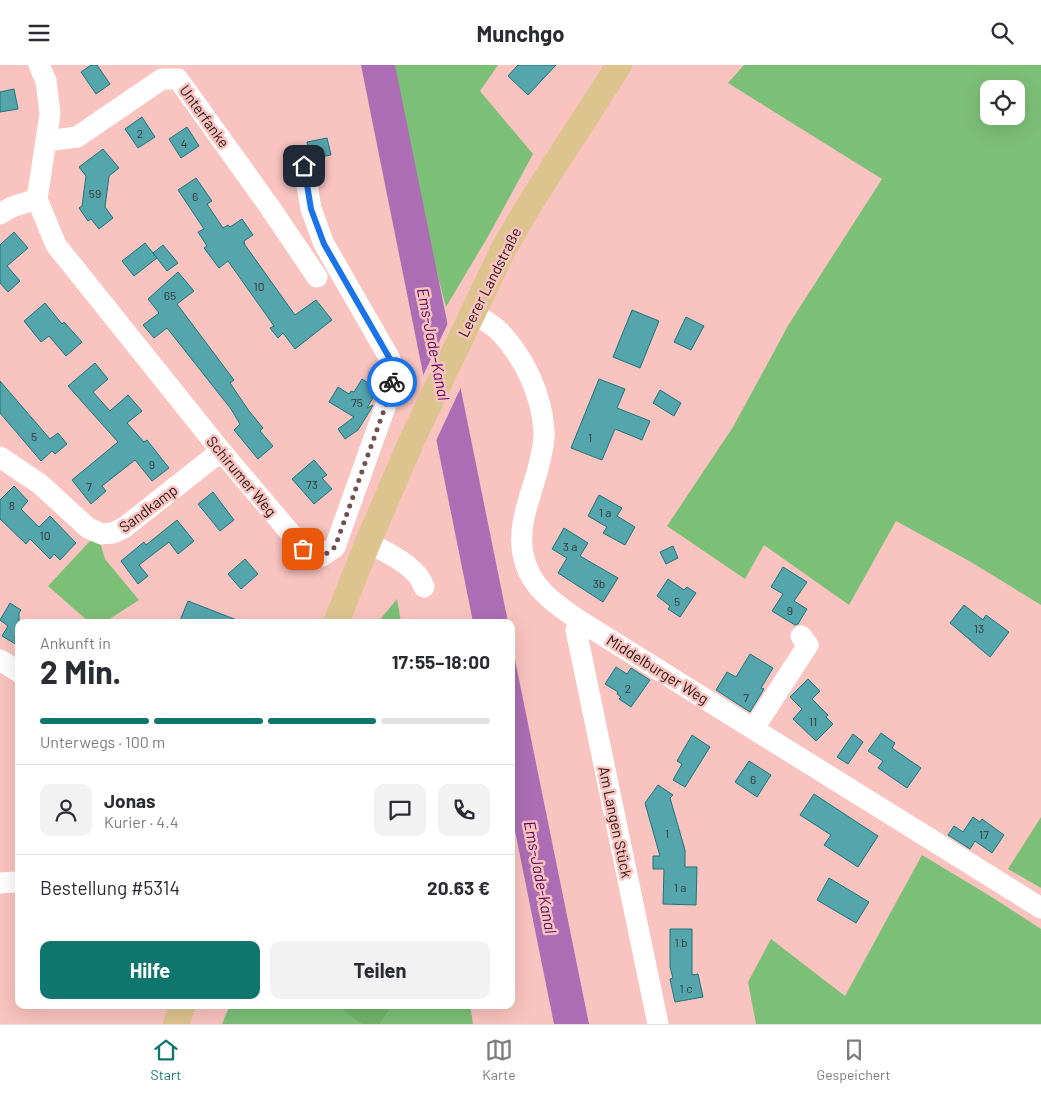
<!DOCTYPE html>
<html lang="de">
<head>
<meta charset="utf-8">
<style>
	:root { --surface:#fff; --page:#f2f2f3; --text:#2b2b33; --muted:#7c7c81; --line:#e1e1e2; --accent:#0f766e }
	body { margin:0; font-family:Barlow,sans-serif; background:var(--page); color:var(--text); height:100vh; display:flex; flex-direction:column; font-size:19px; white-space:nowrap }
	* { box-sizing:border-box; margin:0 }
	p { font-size:16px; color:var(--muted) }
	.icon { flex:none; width:28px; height:28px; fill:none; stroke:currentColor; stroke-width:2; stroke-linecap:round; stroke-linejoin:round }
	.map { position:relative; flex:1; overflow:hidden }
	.sheet { position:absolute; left:15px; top:554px; width:500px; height:390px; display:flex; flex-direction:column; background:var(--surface); border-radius:10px; box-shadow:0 5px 20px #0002 }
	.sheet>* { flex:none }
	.tools { position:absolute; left:980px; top:15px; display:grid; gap:10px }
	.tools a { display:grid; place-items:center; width:45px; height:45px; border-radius:10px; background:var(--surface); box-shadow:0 5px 20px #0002; font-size:25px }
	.pin { position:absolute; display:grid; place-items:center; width:42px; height:42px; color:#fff; margin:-21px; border-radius:10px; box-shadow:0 2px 8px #0006 }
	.courier { position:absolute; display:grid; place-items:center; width:50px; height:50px; margin:-25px; border:4px solid #1a73e8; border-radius:50%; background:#fff; color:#222; box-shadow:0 1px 6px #0007 }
	.headline em { font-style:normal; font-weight:700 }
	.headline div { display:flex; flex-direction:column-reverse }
	.headline { display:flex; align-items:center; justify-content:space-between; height:85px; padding:0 25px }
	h1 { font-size:32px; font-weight:700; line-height:38px }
	.bar { display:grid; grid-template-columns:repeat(4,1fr); gap:8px 5px; align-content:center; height:60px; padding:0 25px }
	.bar i { height:6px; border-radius:4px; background:var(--line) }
	.bar .selected { background:var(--accent) }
	.bar p { grid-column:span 4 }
	.line { display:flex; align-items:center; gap:12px; padding:0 25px; border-top:1px solid var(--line) }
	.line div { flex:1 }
	.round { display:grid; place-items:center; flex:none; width:52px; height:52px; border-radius:10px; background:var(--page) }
	.primary-button { display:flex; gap:10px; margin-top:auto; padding:10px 25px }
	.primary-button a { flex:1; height:58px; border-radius:10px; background:var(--accent); color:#fff; font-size:20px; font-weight:700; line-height:58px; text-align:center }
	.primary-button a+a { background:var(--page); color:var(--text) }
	header { display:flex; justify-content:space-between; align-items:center; height:65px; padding:0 25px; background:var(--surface); font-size:22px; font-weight:700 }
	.tabs { display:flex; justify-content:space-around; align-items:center; height:70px; border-top:1px solid var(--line); background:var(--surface); font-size:14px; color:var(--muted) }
	.tabs a { display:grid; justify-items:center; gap:2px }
	.tabs .selected { color:var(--accent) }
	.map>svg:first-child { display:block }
	.green { fill:#7cbf77; fill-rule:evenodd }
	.forest { fill:#71b46c }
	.water { fill:#ac6db4 }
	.pier { fill:#f9c3bf }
	.building { fill:#55a5ac; stroke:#1c747a }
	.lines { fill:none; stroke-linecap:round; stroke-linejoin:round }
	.minor { stroke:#fff; stroke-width:21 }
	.major { stroke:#ddc48f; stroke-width:26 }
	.done { stroke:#72504f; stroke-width:5; stroke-dasharray:0 9 }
	.route { stroke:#1a73e8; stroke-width:6 }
	.labels { text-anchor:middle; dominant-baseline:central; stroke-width:5; stroke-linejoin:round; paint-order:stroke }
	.number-label { font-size:12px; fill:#353738 }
	.street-label { font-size:15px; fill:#2a1212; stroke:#f9c3bf }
	.water-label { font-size:16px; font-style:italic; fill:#570261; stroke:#f9c3bf }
</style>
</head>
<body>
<header><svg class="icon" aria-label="menu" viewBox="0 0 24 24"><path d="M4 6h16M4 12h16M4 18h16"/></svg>Munchgo<svg class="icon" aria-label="search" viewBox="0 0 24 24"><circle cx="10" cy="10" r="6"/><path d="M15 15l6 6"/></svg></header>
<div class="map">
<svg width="1041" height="959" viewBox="0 0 1041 959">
	<rect width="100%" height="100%" fill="#f9c3bf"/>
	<g class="green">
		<path d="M394 0H498L480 26 533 89 490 168 446 242 432 189Z"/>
		<path d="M744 0H1041V540L971 497 896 456 849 540 764 480 745 514 667 461 733 362 789 259 882 114 728 18ZM989 24H1016V51H989Z"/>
		<path d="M90 476 100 477 105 494 139 535 105 557H89L48 521Z"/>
		<path d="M397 534 401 557H378Z"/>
		<path d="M1041 752V823L1008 804Z"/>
		<path d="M922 790 990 831 1041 864V959H756L748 917 771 874 845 931Z"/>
		<path d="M230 940H335L361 959H222Z"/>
		<path d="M393 940H470L473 959H380Z"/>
	</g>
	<path class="forest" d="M335 940H393L380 959H361Z"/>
	<g class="water">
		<path d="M361 0H395L508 557H473Z"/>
		<path d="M511 575 589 959H554L511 746Z"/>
	</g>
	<path class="pier" d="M449 256 462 320 434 380 421 315Z"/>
	<g class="building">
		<path d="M91 0H97L110 19 96 29 81 7Z"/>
		<path d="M518 0H556L528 30 508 11Z"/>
		<path d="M14 24 18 44 0 47V27Z"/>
		<path d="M142 52 155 72 138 83 125 64Z"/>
		<path d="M187 62 199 81 181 93 169 74Z"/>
		<path d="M327 73 331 90 314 93 309 90 307 77Z"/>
		<path d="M103 84 119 103 109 111 105 142 113 153 99 164 91 154 88 156 79 143 82 141 86 111 79 102Z"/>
		<path d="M196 113 212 136 207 139 223 163 228 160 230 162 242 154 253 170 244 176 245 180 295 250 316 235 332 255 295 284 283 268 278 273 270 263 274 261 228 196 219 203 204 183 207 181 198 167 204 164 178 125Z"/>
		<path d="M14 167 28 183 7 201 20 216 8 227 0 218V180Z"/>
		<path d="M145 178 157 193 134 211 122 196Z"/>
		<path d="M163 180 178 198 167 206 153 188Z"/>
		<path d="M178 207 194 226 177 239 234 315 230 318 249 346 263 363 260 366 273 381 258 394 234 365 240 359 231 344 167 263 154 273 143 260 159 248 148 234Z"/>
		<path d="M45 238 62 259 64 257 82 277 66 291 49 271 41 277 24 256Z"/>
		<path d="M632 245 659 256 640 303 613 292Z"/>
		<path d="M686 252 704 261 691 285 674 277Z"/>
		<path d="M95 298 108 314 93 327 110 346 128 330 142 346 127 358 144 377 147 375 169 403 152 416 135 395 102 421 106 426 91 439 72 415 118 377 68 321Z"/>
		<path d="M362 314 378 324 367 343 373 340 371 344 358 365 345 374 338 364 354 352 329 337 338 322 349 329 351 326 354 327Z"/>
		<path d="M599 314 625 324 617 343 650 356 642 375 615 364 602 395 571 383Z"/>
		<path d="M0 316 50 374 58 368 67 379 55 389 52 386 41 396 0 348Z"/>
		<path d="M660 325 681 338 674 351 653 338Z"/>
		<path d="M314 395 327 410 322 413 332 424 314 439 292 414Z"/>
		<path d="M14 421 28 436 21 444 39 462 50 451 76 478 60 495 54 489 50 494 30 474 26 479 0 454V435Z"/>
		<path d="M213 427 234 455 220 466 198 439Z"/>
		<path d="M599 430 622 443 617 451 635 462 625 480 603 468 607 462 588 451Z"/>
		<path d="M177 455 194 476 178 489 169 477 139 500 148 511 138 519 121 496 144 477 146 480Z"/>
		<path d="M564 463 588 478 580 491 618 513 603 537 558 508 567 493 552 484Z"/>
		<path d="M673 481 678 493 666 499 660 487Z"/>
		<path d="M245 494 258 509 241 524 228 509Z"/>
		<path d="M783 502 807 517 794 536 807 544 798 559 795 560 772 546 783 529 771 522Z"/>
		<path d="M668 514 684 525 687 522 696 528 680 552 668 544 670 541 657 531Z"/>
		<path d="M188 536 242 557 241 558H179Z"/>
		<path d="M10 538 21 545 19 548V581L2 571 8 561 0 555Z"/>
		<path d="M964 540 983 555 986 550 1009 567 990 592 950 558Z"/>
		<path d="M750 589 773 603 761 623 764 624 750 647 716 625 727 607 736 612Z"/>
		<path d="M616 602 627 609 631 603 650 615 631 642 619 634 621 632 617 629 618 627 605 619Z"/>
		<path d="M808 614 820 626 812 634 828 650 826 652 833 659 816 676 793 654 802 644 790 632Z"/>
		<path d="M881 668 895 678 892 683 921 703 907 723 878 703 883 696 868 686Z"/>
		<path d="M853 669 863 677 848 699 837 692Z"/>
		<path d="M692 670 710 682 685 722 673 715 682 699 677 696Z"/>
		<path d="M749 696 771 710 757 732 735 717Z"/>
		<path d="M658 720 673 730 670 733 685 785V802H697L696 840 663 839 664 804H653V791H660L645 738Z"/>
		<path d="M814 729 878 771 858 802 824 780 831 770 800 750Z"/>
		<path d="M973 752 980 757 982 754 1004 770 992 788 975 776 970 784 948 770 954 761 963 767Z"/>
		<path d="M829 813 869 837 856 858 817 835Z"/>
		<path d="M670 864H692V910L698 909 703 932 675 937 670 914 673 913 670 902Z"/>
	</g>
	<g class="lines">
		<g class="minor">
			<path d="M39 0 46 16 50 49 37 134 56 180 221 386 303 483 308 488 322 491 335 482 393 320 390 294 324 179 311 144 304 101"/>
			<path d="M46 76 77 72 162 14H178L269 141 317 212"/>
			<path d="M0 149 12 142 37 134"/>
			<path d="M472 248C481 253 493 260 500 267 525 293 542 331 544 366 545 377 541 390 539 400 532 429 517 458 523 489 529 522 555 539 580 556L1041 843"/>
			<path d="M0 392 40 419 88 463 102 469 113 468 125 462 221 386"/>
			<path d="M368 477C386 488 417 500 424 522"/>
			<path d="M580 556 576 565 658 959"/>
			<path d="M0 595 19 607"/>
			<path d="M754 663 808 580 801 571"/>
			<path d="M0 818 16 817"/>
		</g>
		<g class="major">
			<path d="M336 558 368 477 412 375 504 183 531 137 619 0"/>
			<path d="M176 959 183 940"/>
		</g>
	</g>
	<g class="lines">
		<path class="done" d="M303 484 308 488 322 492 335 482 393 320 392 317"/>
		<path class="route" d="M304 101 311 144 324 179 390 294 392 317"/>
	</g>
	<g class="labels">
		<g class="number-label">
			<text x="140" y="68">2</text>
			<text x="184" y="78">4</text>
			<text x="95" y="128">59</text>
			<text x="195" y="131">6</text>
			<text x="259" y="221">10</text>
			<text x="170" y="230">65</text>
			<text x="357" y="337">75</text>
			<text x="34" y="371">5</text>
			<text x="590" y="372">1</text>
			<text x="152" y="399">9</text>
			<text x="312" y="419">73</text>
			<text x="89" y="421">7</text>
			<text x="12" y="440">8</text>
			<text x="605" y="447">1 a</text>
			<text x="45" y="470">10</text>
			<text x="570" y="481">3 a</text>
			<text x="599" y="518">3b</text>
			<text x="677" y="536">5</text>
			<text x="790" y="545">9</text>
			<text x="979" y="563">13</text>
			<text x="628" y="623">2</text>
			<text x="746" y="632">7</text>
			<text x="813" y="656">11</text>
			<text x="753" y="714">6</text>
			<text x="667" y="768">1</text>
			<text x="984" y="769">17</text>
			<text x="680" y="822">1 a</text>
			<text x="681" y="877">1 b</text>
			<text x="686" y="923">1 c</text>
		</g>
		<g class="street-label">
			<text transform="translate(205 51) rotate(54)">Unterfanke</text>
			<text transform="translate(489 217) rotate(-63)">Leerer Landstraße</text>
			<text transform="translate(242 411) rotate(50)">Schirumer Weg</text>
			<text transform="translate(148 443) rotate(-37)">Sandkamp</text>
			<text transform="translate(658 604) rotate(32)">Middelburger Weg</text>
			<text transform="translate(616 757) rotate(78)">Am Langen Stück</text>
		</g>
		<g class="water-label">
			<text transform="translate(434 279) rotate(79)">Ems-Jade-Kanal</text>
			<text transform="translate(541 812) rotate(79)">Ems-Jade-Kanal</text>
		</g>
	</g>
</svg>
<div class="tools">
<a><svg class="icon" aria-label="locate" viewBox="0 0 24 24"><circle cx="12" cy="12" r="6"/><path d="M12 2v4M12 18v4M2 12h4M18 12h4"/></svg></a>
</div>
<div class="pin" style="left:303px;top:484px;background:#ea580c"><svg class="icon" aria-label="bag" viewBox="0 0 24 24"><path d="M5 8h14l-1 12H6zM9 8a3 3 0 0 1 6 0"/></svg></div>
<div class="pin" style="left:304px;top:101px;background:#1f2937"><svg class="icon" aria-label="home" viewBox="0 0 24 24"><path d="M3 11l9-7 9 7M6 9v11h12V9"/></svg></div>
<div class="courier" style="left:392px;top:317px"><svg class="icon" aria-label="bike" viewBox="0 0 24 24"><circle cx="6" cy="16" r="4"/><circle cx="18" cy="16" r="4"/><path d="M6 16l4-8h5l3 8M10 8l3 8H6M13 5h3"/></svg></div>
<section class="sheet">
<div class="headline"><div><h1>2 Min.</h1><p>Ankunft in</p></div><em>17:55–18:00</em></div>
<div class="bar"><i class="selected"></i><i class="selected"></i><i class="selected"></i><i></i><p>Unterwegs · 100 m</p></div>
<div class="line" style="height:90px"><a class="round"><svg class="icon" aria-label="person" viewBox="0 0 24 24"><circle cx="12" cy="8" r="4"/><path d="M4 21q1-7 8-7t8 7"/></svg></a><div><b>Jonas</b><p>Kurier · 4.4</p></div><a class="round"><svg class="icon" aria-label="chat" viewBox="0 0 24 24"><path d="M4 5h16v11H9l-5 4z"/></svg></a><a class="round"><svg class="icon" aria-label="phone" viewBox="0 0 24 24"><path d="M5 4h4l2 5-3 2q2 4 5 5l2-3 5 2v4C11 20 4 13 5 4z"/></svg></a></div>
<div class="line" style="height:65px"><div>Bestellung #5314</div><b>20.63 €</b></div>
<div class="primary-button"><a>Hilfe</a><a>Teilen</a></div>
</section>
</div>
<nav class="tabs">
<a class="selected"><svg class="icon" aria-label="home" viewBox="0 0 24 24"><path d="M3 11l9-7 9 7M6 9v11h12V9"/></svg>Start</a>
<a><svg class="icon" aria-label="map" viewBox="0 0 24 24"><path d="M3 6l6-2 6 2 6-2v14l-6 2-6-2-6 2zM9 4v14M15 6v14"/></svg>Karte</a>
<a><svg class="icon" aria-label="saved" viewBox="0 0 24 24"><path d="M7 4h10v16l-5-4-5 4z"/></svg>Gespeichert</a>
</nav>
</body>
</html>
